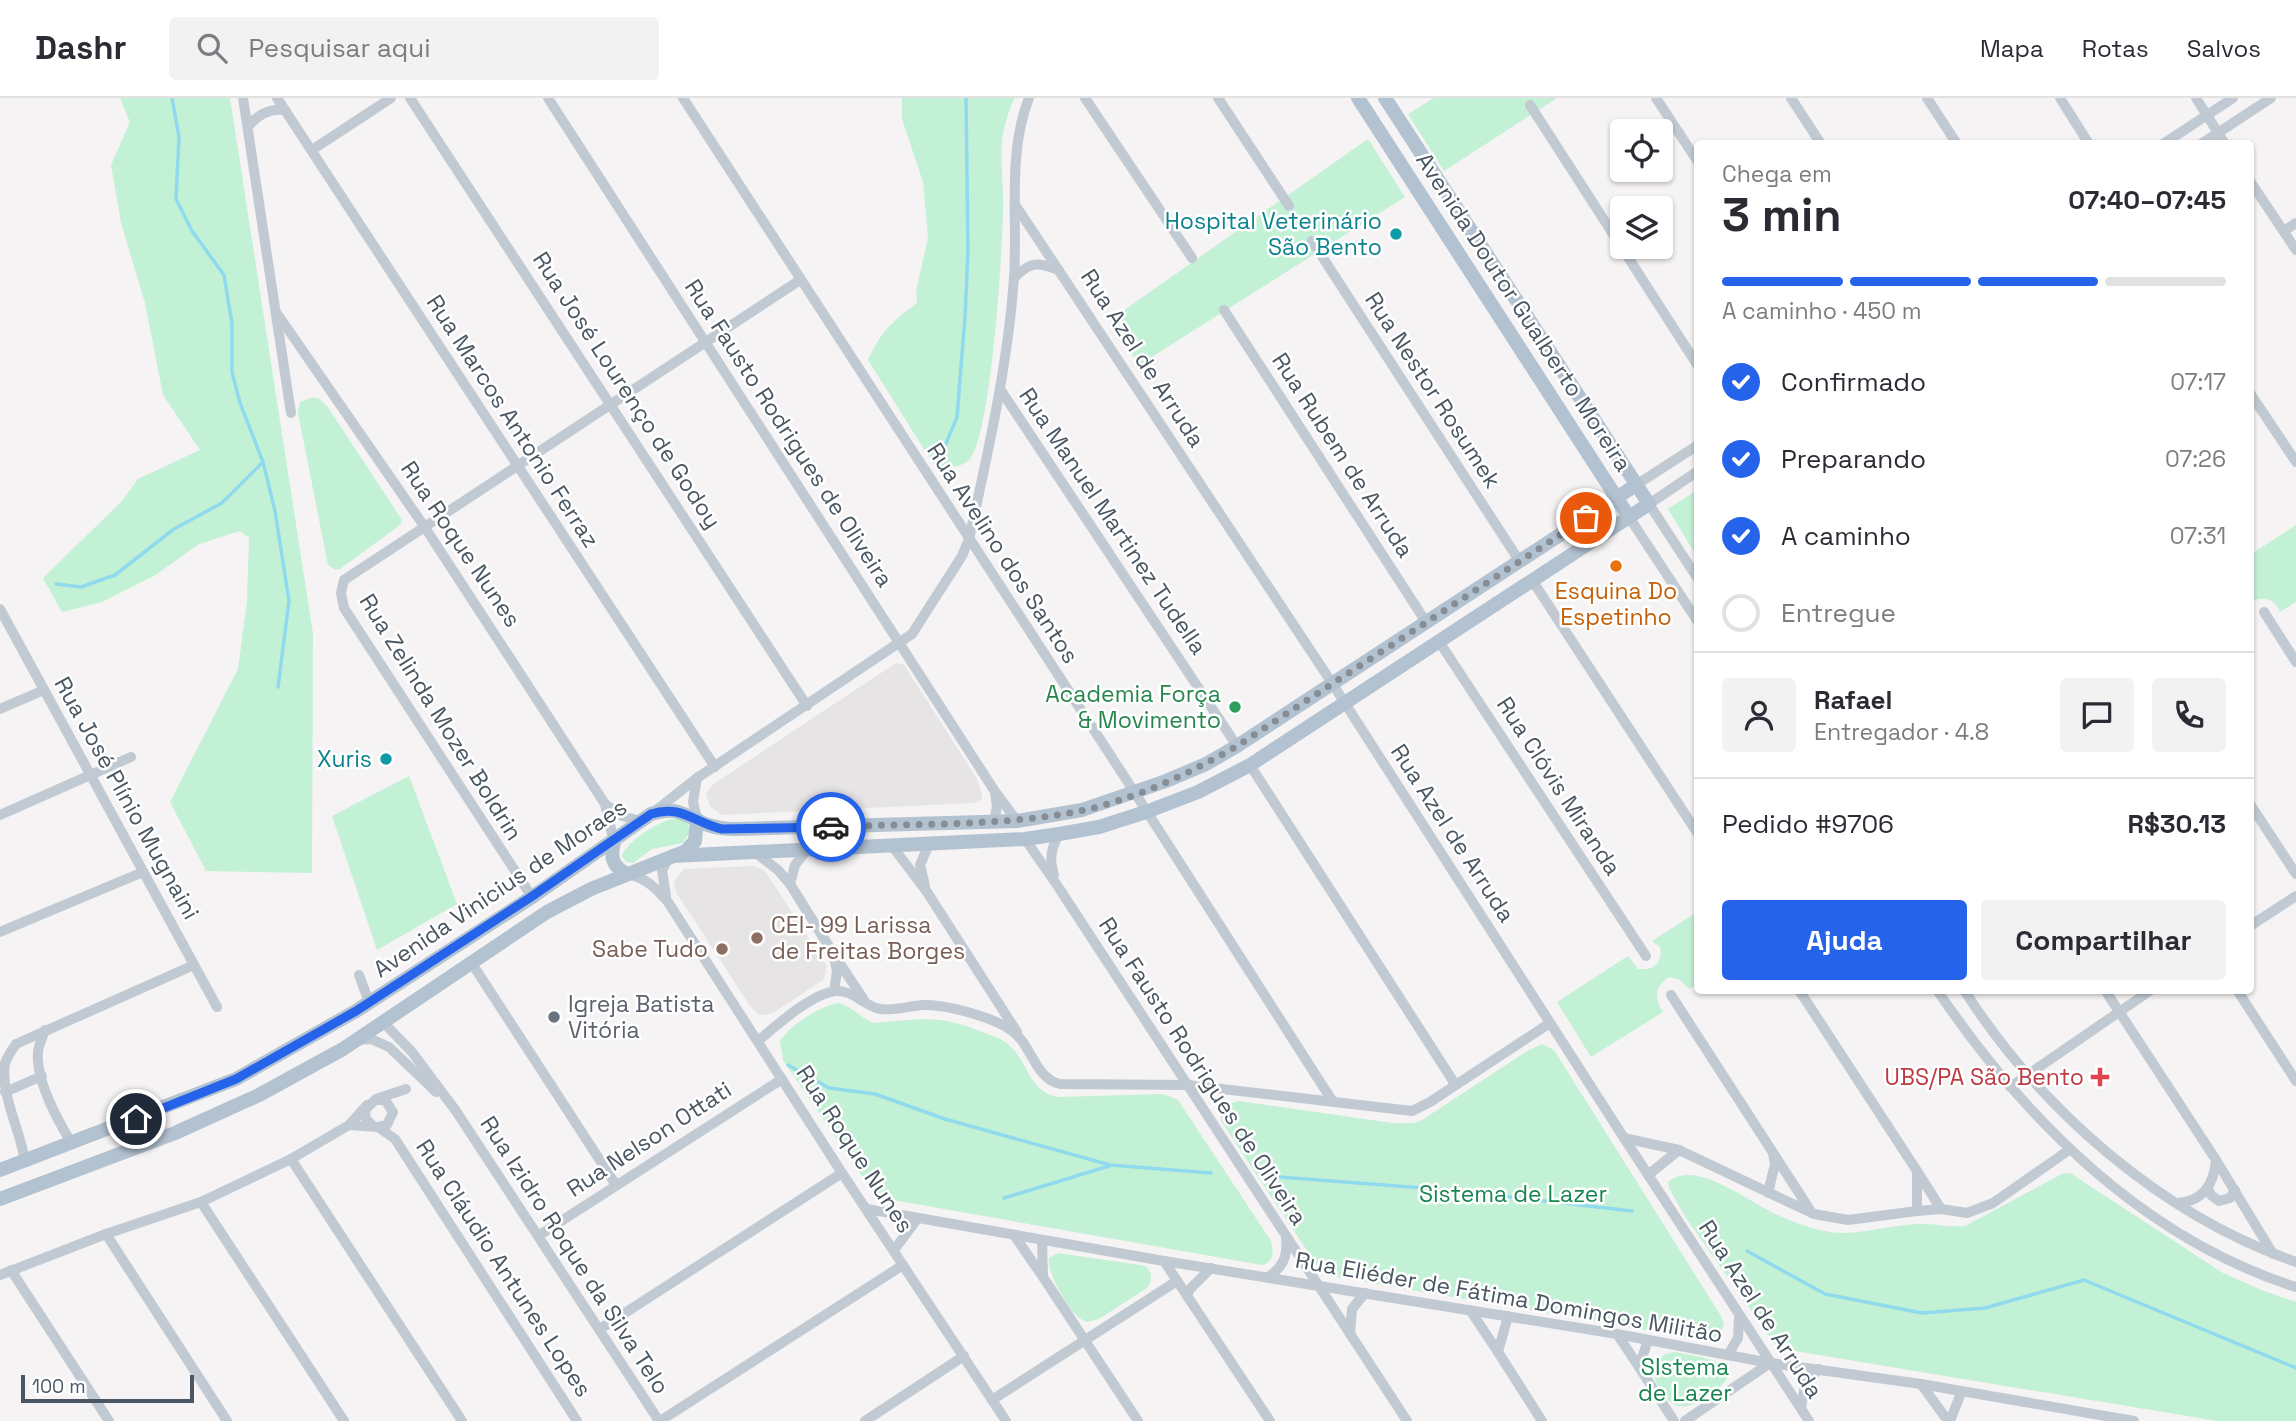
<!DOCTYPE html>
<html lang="pt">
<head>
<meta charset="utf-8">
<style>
	:root { --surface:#fff; --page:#f2f2f3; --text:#2b2b33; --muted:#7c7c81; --line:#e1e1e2; --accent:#2563eb }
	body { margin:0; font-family:"Space Grotesk",sans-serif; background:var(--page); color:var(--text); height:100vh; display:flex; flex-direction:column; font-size:26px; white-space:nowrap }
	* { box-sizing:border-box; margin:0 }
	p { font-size:23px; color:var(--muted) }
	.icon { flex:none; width:38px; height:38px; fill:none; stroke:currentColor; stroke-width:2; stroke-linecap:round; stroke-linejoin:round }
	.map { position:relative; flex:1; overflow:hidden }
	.sheet { position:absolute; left:1694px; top:42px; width:560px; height:854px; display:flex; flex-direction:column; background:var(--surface); border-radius:7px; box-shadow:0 2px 5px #0004 }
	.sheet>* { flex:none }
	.controls { position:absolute; left:1610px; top:21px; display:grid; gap:14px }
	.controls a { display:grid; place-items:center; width:63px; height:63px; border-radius:7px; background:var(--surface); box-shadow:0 2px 5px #0004; font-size:35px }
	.scale { position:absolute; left:21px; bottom:18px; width:173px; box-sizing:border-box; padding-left:7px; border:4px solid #4a5661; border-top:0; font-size:19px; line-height:24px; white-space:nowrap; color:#4a5661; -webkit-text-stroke:5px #fff; paint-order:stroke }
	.pin { position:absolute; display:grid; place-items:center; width:60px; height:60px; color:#fff; margin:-30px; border:4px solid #fff; border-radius:50%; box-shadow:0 2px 7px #0007 }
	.courier { position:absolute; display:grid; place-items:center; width:70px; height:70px; margin:-35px; border:5px solid #2563eb; border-radius:50%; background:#fff; color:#222; box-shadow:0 2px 9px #0007 }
	.head em { font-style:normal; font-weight:600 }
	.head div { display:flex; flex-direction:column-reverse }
	.head { display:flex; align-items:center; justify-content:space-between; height:119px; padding:0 28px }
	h1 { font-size:46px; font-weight:600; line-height:52px }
	.bar { display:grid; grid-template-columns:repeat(4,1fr); gap:10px 7px; align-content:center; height:84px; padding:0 28px }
	.bar i { height:9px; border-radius:5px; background:var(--line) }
	.bar .on { background:var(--accent) }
	.bar p { grid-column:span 4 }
	.line { display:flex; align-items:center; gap:18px; padding:0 28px; border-top:2px solid var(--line) }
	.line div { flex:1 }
	.round { display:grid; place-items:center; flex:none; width:74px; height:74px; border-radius:7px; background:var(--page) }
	ol { padding:0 28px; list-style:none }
	li { display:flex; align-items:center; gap:21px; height:77px }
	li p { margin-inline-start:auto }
	li .icon { padding:7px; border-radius:50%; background:var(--accent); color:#fff; stroke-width:4 }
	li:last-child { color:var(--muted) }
	li i { width:38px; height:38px; border:4px solid var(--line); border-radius:50% }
	.action { display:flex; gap:14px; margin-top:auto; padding:14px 28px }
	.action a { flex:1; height:80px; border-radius:7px; background:var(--accent); color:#fff; font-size:28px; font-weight:600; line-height:80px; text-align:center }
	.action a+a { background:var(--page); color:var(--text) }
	header { display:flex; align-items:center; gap:42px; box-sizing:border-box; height:98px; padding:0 35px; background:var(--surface); border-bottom:2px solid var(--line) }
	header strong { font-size:33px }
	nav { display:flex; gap:38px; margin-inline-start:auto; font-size:24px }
	.search { width:490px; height:63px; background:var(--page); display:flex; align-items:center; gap:18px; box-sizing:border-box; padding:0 24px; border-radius:7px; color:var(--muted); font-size:26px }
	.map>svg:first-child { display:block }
	.education { fill:#e6e4e5 }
	.green { fill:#c3f1d5 }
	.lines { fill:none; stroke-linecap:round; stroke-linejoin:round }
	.stream { stroke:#90daee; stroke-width:3.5 }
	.minor { stroke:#c1cad2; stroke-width:10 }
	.major { stroke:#b3c2d1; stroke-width:14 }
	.done { stroke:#868d94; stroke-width:7; stroke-dasharray:0 12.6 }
	.route { stroke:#2563eb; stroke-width:9 }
	.culture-dot { fill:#0f9aa8; stroke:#fff; stroke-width:2.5 }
	.food-dot { fill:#e8710a; stroke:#fff; stroke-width:2.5 }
	.leisure-dot { fill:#2e9e5b; stroke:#fff; stroke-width:2.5 }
	.education-dot { fill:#8d6e63; stroke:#fff; stroke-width:2.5 }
	.worship-dot { fill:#6b7280; stroke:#fff; stroke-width:2.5 }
	.health-dot { fill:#e0444e; stroke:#fff; stroke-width:2.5 }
	.labels { text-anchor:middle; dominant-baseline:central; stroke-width:5; stroke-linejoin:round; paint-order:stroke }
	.culture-label { font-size:23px; fill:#0d838f; stroke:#fff; text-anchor:end }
	.street-label { font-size:23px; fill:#4a5661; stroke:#fff }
	.food-label { font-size:23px; fill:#c56008; stroke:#fff }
	.leisure-label { font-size:23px; fill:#27864d; stroke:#fff; text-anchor:end }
	.education-label { font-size:23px; fill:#785e54; stroke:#fff; text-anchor:start }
	.worship-label { font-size:23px; fill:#5b616d; stroke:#fff; text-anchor:start }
	.health-label { font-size:23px; fill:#be3a42; stroke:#fff; text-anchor:end }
	.park-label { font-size:23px; fill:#17864f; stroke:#fff }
</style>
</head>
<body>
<header>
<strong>Dashr</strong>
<div class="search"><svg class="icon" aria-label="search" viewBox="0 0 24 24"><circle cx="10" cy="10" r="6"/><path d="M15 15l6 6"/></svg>Pesquisar aqui</div>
<nav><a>Mapa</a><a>Rotas</a><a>Salvos</a></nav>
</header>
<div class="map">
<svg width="2296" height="1323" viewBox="0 0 2296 1323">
	<rect width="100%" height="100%" fill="#f5f3f3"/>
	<g class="education">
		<path d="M896 565 904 567 976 679 982 695V701L974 705 722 717 710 708 706 696 712 687Z"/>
		<path d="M755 768 765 773 826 867V873L823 882 773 915 764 917 758 916 750 908 676 794 674 783 684 771Z"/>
	</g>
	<g class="green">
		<path d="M120 0H230L313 536 312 775 206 773 170 704 238 571 247 503 249 440 240 433 199 446 157 476 102 504 62 514 43 480 122 403 138 381 200 352 163 297 145 205 121 125 111 67 130 24Z"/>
		<path d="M902 0H1014C1010 11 1005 24 1003 36 999 59 1004 86 1003 110 1003 149 991 341 969 362 959 371 945 370 934 367L868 262C881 233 892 224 917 205L916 193 928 140 923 84 902 21Z"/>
		<path d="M1434 0H1557L1444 73 1408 16Z"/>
		<path d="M1368 41 1405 99 1139 267 1110 222Z"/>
		<path d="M310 300H318L327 308 402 422 400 427 340 471 335 472 328 467 298 315 300 304Z"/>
		<path d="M1697 392V459L1668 411Z"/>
		<path d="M2296 427V504L2280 514C2277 503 2266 498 2255 502L2251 508V456Z"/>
		<path d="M409 678 457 806 377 852 332 718Z"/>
		<path d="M678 720 688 726 690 734 683 745 652 751 633 765 626 764 622 758C627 742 662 721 678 720Z"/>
		<path d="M1697 814V887L1689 891 1680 882 1669 879C1655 888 1654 900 1663 914L1591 959 1557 904 1628 858 1638 871C1654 873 1663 865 1660 849L1652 843Z"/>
		<path d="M838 905C854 909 861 921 875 925 925 921 938 916 987 936 995 939 1005 942 1011 949 1028 966 1030 993 1057 999L1163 996 1178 1002 1271 1143C1274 1154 1274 1164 1262 1167L876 1099 783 962 780 943C792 925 818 910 838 905Z"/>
		<path d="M1542 946 1554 952 1721 1218 1724 1227 1719 1241 1704 1242 1330 1178 1318 1169 1221 1023C1221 1011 1226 1006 1238 1003L1392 1025H1414L1422 1022 1527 953Z"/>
		<path d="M2070 1075 2223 1175 2264 1193 2296 1204V1323H2217L1783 1251 1774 1245 1686 1120 1669 1090 1668 1084C1696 1059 1752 1107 1780 1118 1800 1127 1825 1136 1847 1135 1870 1134 1893 1127 1917 1126 1933 1125 1948 1130 1965 1128L2062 1076Z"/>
		<path d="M1058 1155 1146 1168C1153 1176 1152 1182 1147 1190L1099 1221 1087 1224C1086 1224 1077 1219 1077 1218 1067 1209 1046 1173 1049 1160Z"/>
		<path d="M1674 1254C1707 1260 1760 1267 1704 1300 1697 1305 1687 1310 1678 1308 1660 1303 1637 1260 1674 1254Z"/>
	</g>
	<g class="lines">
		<g class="stream">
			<path d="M172 0 179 39 176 101 192 133 224 177 232 226V274L240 305 263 364 275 413 289 503 278 589"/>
			<path d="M945 348 957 319 965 219 968 153 966 0"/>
			<path d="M56 486 81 489 115 477 174 431 222 405 263 364"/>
			<path d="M788 967 829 990 875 996 945 1021 1110 1067 1211 1075"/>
			<path d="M1268 1078 1449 1092 1632 1113"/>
			<path d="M1004 1100 1109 1068"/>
			<path d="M1747 1153 1825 1196 1922 1215 1985 1210 2084 1182 2296 1270"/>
		</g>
		<g class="minor">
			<path d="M243 0 291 315"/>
			<path d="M277 0 715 669"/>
			<path d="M410 0 807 608"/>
			<path d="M548 0 994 692 1017 723"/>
			<path d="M683 0 1135 695 1333 1004"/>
			<path d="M1085 0 1192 160"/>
			<path d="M1218 0 1289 108"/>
			<path d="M1656 0 1698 64"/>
			<path d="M1791 0 1821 46"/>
			<path d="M1927 0 1957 46"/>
			<path d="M2060 0 2089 46"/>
			<path d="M2196 0 2225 46"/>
			<path d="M1530 7 1698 268"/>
			<path d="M248 29C257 17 269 10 285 12"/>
			<path d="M2163 46 2233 0"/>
			<path d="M2201 46 2271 0"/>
			<path d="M312 52 391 0"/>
			<path d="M2250 83 2296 152"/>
			<path d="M1016 108 1332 585 1624 1040 1809 1323"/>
			<path d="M2284 133 2296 125"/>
			<path d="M1312 143 1520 464"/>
			<path d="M1014 180C1031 163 1037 164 1059 172"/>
			<path d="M1224 212 1426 524"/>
			<path d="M276 214 424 428 605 706"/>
			<path d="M1000 291 1237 648"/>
			<path d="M2250 295 2296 364"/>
			<path d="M1698 373 1649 406 1698 481"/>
			<path d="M1636 387 1698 347"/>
			<path d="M1629 419 1698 524"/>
			<path d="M1532 482 1698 736"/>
			<path d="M0 511 217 909"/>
			<path d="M2264 514 2296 564"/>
			<path d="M1438 542 1646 858"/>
			<path d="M0 611 44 592"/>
			<path d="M1250 667 1455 986"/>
			<path d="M2250 706 2296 776"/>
			<path d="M654 714 697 680 912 536 962 458 969 441C988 354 1008 267 1014 179 1018 120 1007 56 1029 0"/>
			<path d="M0 717 131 659"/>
			<path d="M697 721 693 704 697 680"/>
			<path d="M994 724 997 708 995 695"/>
			<path d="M1025 741 1057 787 1407 1323"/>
			<path d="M614 744 605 706 622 718 641 723"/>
			<path d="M892 748 927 794 1017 934"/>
			<path d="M756 755 778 772 790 786 795 767 806 753"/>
			<path d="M627 776C646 780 655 789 668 804L842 1075 1006 1323"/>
			<path d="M1054 777C1049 761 1051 751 1059 736"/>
			<path d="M790 786 833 855"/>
			<path d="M925 788 920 767 929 746"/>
			<path d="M666 798 662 772 668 761"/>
			<path d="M532 799 344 510 341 495 344 482 800 182"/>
			<path d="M2250 828 2296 798"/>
			<path d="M0 834 143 774"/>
			<path d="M471 864 616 1087"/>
			<path d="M359 877 369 904"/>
			<path d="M1799 892 1917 1073"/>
			<path d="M1937 892C2025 1022 2144 1141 2296 1189"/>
			<path d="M1964 892C2041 1012 2161 1117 2296 1164"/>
			<path d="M2105 892 2216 1062 2273 1156"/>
			<path d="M2237 892 2296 983"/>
			<path d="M834 893 837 873 833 855 864 902"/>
			<path d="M1671 897 1812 1115"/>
			<path d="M382 923 412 954 456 1013 659 1323"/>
			<path d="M45 932C43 939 39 946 38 953 35 981 58 1023 72 1046"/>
			<path d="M357 942 371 941 389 949 436 994"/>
			<path d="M759 942C777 927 811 896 836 893 853 892 864 908 880 911 894 913 909 908 923 907 946 906 992 919 1011 932 1032 946 1034 980 1060 986L1187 987 1412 1013 1430 1004 1550 925"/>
			<path d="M2010 989 2151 892"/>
			<path d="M5 994 42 978"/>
			<path d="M376 1001 406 991"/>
			<path d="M349 1027 378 1029 387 1027 393 1014 385 1002H375L365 1012 366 1021 373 1028"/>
			<path d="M378 1029 395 1041 577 1323"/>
			<path d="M1624 1040 1679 1052 1648 1077"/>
			<path d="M1679 1052 1814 1116 1848 1122 1917 1113 1941 1111 1967 1115 1993 1105 2069 1052"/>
			<path d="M291 1061 462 1323"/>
			<path d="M25 1064C21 1032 0 998 5 965 7 959 12 952 16 946L194 867"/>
			<path d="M2208 1091 2211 1097 2219 1103 2230 1100 2235 1092"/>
			<path d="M1768 1095 1775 1066 1773 1055"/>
			<path d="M201 1104 344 1323"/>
			<path d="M2177 1105C2203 1104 2214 1086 2216 1062"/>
			<path d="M867 1111 1164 1163 1617 1236 1770 1265 1921 1286 2134 1323"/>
			<path d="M1917 1113V1073L1941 1111"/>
			<path d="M106 1136 227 1323"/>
			<path d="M1014 1137 1043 1179 1042 1142"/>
			<path d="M538 1138 782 981"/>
			<path d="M894 1152 918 1120"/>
			<path d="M1164 1163 1270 1323"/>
			<path d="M11 1172 109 1323"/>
			<path d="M0 1177 106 1136 201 1104 291 1061 349 1027 367 1007"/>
			<path d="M1043 1179 1138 1323"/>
			<path d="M1268 1179C1282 1170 1288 1159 1286 1141"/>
			<path d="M1187 1198 1190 1191 1211 1170"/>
			<path d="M1470 1212 1498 1254 1508 1218"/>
			<path d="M600 1231 842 1075"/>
			<path d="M1350 1236 1352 1211 1365 1195"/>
			<path d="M1617 1236 1639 1269 1648 1242"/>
			<path d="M1498 1254 1542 1323"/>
			<path d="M1728 1257 1738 1240 1739 1220"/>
			<path d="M1639 1269 1674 1323"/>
			<path d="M1921 1286 1948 1323"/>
			<path d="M992 1302 1177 1183"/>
			<path d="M1801 1310 1805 1287 1819 1271"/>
			<path d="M660 1323 903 1167"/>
			<path d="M865 1323 964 1258"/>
			<path d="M1685 1323 1770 1265"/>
			<path d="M1950 1323 1961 1295"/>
		</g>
		<g class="major">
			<path d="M1358 0 1629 419"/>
			<path d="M614 744C610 758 612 769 627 776"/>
			<path d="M673 758 1025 741 1059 736 1099 729 1146 714 1198 694 1250 667 1649 406 1385 0"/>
			<path d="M0 1072 236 981 356 913 532 799 651 716C679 707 684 718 708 727 717 730 727 731 736 731L1017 723 1082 712 1166 683 1206 666 1237 648 1636 387"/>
			<path d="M0 1101 175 1035 259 997 343 951 547 814 591 791 686 753 695 743 697 721"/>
		</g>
	</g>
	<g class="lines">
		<path class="done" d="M831 729C914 725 998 729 1080 713 1133 702 1191 675 1237 648L1586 420"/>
		<path class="route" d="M136 1021 236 981 356 913 531 799 651 716C682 706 694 725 722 731L831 729"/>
	</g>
	<g class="culture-dot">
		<circle cx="1396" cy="136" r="7"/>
		<circle cx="386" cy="661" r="7"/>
	</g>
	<circle class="food-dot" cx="1616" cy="468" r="7"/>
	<circle class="leisure-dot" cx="1235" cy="609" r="7"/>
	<g class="education-dot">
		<circle cx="757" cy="840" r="7"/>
		<circle cx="722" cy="851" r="7"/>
	</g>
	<circle class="worship-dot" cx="554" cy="919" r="7"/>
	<path class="health-dot" d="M2096.5 968.5h7v7h7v7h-7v7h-7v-7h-7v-7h7z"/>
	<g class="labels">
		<g class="culture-label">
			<text x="1382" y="123">Hospital Veterinário<tspan x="1382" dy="26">São Bento</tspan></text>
			<text x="372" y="661">Xuris</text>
		</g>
		<g class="street-label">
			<text transform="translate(1524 214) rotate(57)">Avenida Doutor Gualberto Moreira</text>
			<text transform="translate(1143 260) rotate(57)">Rua Azel de Arruda</text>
			<text transform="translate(627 292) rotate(57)">Rua José Lourenço de Godoy</text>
			<text transform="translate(1433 292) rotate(57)">Rua Nestor Rosumek</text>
			<text transform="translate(513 323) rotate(57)">Rua Marcos Antonio Ferraz</text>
			<text transform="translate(789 335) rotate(57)">Rua Fausto Rodrigues de Oliveira</text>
			<text transform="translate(1343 357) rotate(57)">Rua Rubem de Arruda</text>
			<text transform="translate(1113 423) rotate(56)">Rua Manuel Martinez Tudella</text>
			<text transform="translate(461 446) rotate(56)">Rua Roque Nunes</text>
			<text transform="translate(1003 455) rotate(57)">Rua Avelino dos Santos</text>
			<text transform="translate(441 619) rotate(58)">Rua Zelinda Mozer Boldrin</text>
			<text transform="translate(1559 688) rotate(57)">Rua Clóvis Miranda</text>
			<text transform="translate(127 700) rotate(61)">Rua José Plínio Mugnaini</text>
			<text transform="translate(1453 735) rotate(57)">Rua Azel de Arruda</text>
			<text transform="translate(500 790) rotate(-34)">Avenida Vinicius de Moraes</text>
			<text transform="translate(1203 973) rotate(57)">Rua Fausto Rodrigues de Oliveira</text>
			<text transform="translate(649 1041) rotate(-33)">Rua Nelson Ottati</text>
			<text transform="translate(855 1051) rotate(57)">Rua Roque Nunes</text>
			<text transform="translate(575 1157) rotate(57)">Rua Izidro Roque da Silva Telo</text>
			<text transform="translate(504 1170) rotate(57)">Rua Cláudio Antunes Lopes</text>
			<text transform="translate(1509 1199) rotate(10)">Rua Eliéder de Fátima Domingos Militão</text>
			<text transform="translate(1761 1211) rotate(57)">Rua Azel de Arruda</text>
		</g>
		<g class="food-label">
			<text x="1616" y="493">Esquina Do<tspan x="1616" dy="26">Espetinho</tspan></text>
		</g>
		<g class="leisure-label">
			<text x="1221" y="596">Academia Força<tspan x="1221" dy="26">&amp; Movimento</tspan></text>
		</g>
		<g class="education-label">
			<text x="771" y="827">CEI- 99 Larissa<tspan x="771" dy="26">de Freitas Borges</tspan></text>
			<text x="708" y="851" text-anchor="end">Sabe Tudo</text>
		</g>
		<g class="worship-label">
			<text x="568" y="906">Igreja Batista<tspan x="568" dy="26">Vitória</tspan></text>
		</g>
		<g class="health-label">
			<text x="2084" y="979">UBS/PA São Bento</text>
		</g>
		<g class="park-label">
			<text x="1513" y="1096">Sistema de Lazer</text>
			<text x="1685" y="1269">SIstema<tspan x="1685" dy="26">de Lazer</tspan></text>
		</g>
	</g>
</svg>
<div class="controls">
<a><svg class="icon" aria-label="locate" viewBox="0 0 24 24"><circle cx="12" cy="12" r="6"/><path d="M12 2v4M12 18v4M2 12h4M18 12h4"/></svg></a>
<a><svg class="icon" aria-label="layers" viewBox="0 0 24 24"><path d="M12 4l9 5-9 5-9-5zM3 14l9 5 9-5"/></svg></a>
</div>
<div class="scale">100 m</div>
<div class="pin" style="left:1586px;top:420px;background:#ea580c"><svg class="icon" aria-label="bag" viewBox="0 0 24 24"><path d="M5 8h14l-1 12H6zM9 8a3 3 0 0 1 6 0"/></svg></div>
<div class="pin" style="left:136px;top:1021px;background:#1f2937"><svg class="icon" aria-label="home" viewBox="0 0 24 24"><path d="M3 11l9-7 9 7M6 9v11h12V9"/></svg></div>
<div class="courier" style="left:831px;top:729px"><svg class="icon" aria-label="car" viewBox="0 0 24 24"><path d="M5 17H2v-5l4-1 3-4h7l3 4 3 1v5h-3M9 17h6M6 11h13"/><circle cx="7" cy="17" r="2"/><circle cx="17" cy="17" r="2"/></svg></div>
<section class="sheet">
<div class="head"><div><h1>3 min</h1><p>Chega em</p></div><em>07:40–07:45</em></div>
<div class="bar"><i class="on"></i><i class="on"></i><i class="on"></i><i></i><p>A caminho · 450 m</p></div>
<ol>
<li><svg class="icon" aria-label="check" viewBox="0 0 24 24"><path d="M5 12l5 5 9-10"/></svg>Confirmado<p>07:17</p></li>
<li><svg class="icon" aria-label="check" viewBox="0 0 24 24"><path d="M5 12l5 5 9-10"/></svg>Preparando<p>07:26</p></li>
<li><svg class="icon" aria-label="check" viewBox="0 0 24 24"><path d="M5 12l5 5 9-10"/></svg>A caminho<p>07:31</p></li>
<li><i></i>Entregue</li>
</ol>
<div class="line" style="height:126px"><a class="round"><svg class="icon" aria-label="person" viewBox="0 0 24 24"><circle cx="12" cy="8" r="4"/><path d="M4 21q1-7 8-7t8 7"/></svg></a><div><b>Rafael</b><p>Entregador · 4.8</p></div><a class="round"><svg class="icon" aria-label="chat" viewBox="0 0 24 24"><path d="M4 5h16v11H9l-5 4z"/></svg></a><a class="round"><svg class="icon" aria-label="phone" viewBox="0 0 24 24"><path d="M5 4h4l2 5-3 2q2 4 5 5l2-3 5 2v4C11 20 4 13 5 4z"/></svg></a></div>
<div class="line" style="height:91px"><div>Pedido #9706</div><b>R$30.13</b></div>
<div class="action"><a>Ajuda</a><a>Compartilhar</a></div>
</section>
</div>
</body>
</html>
